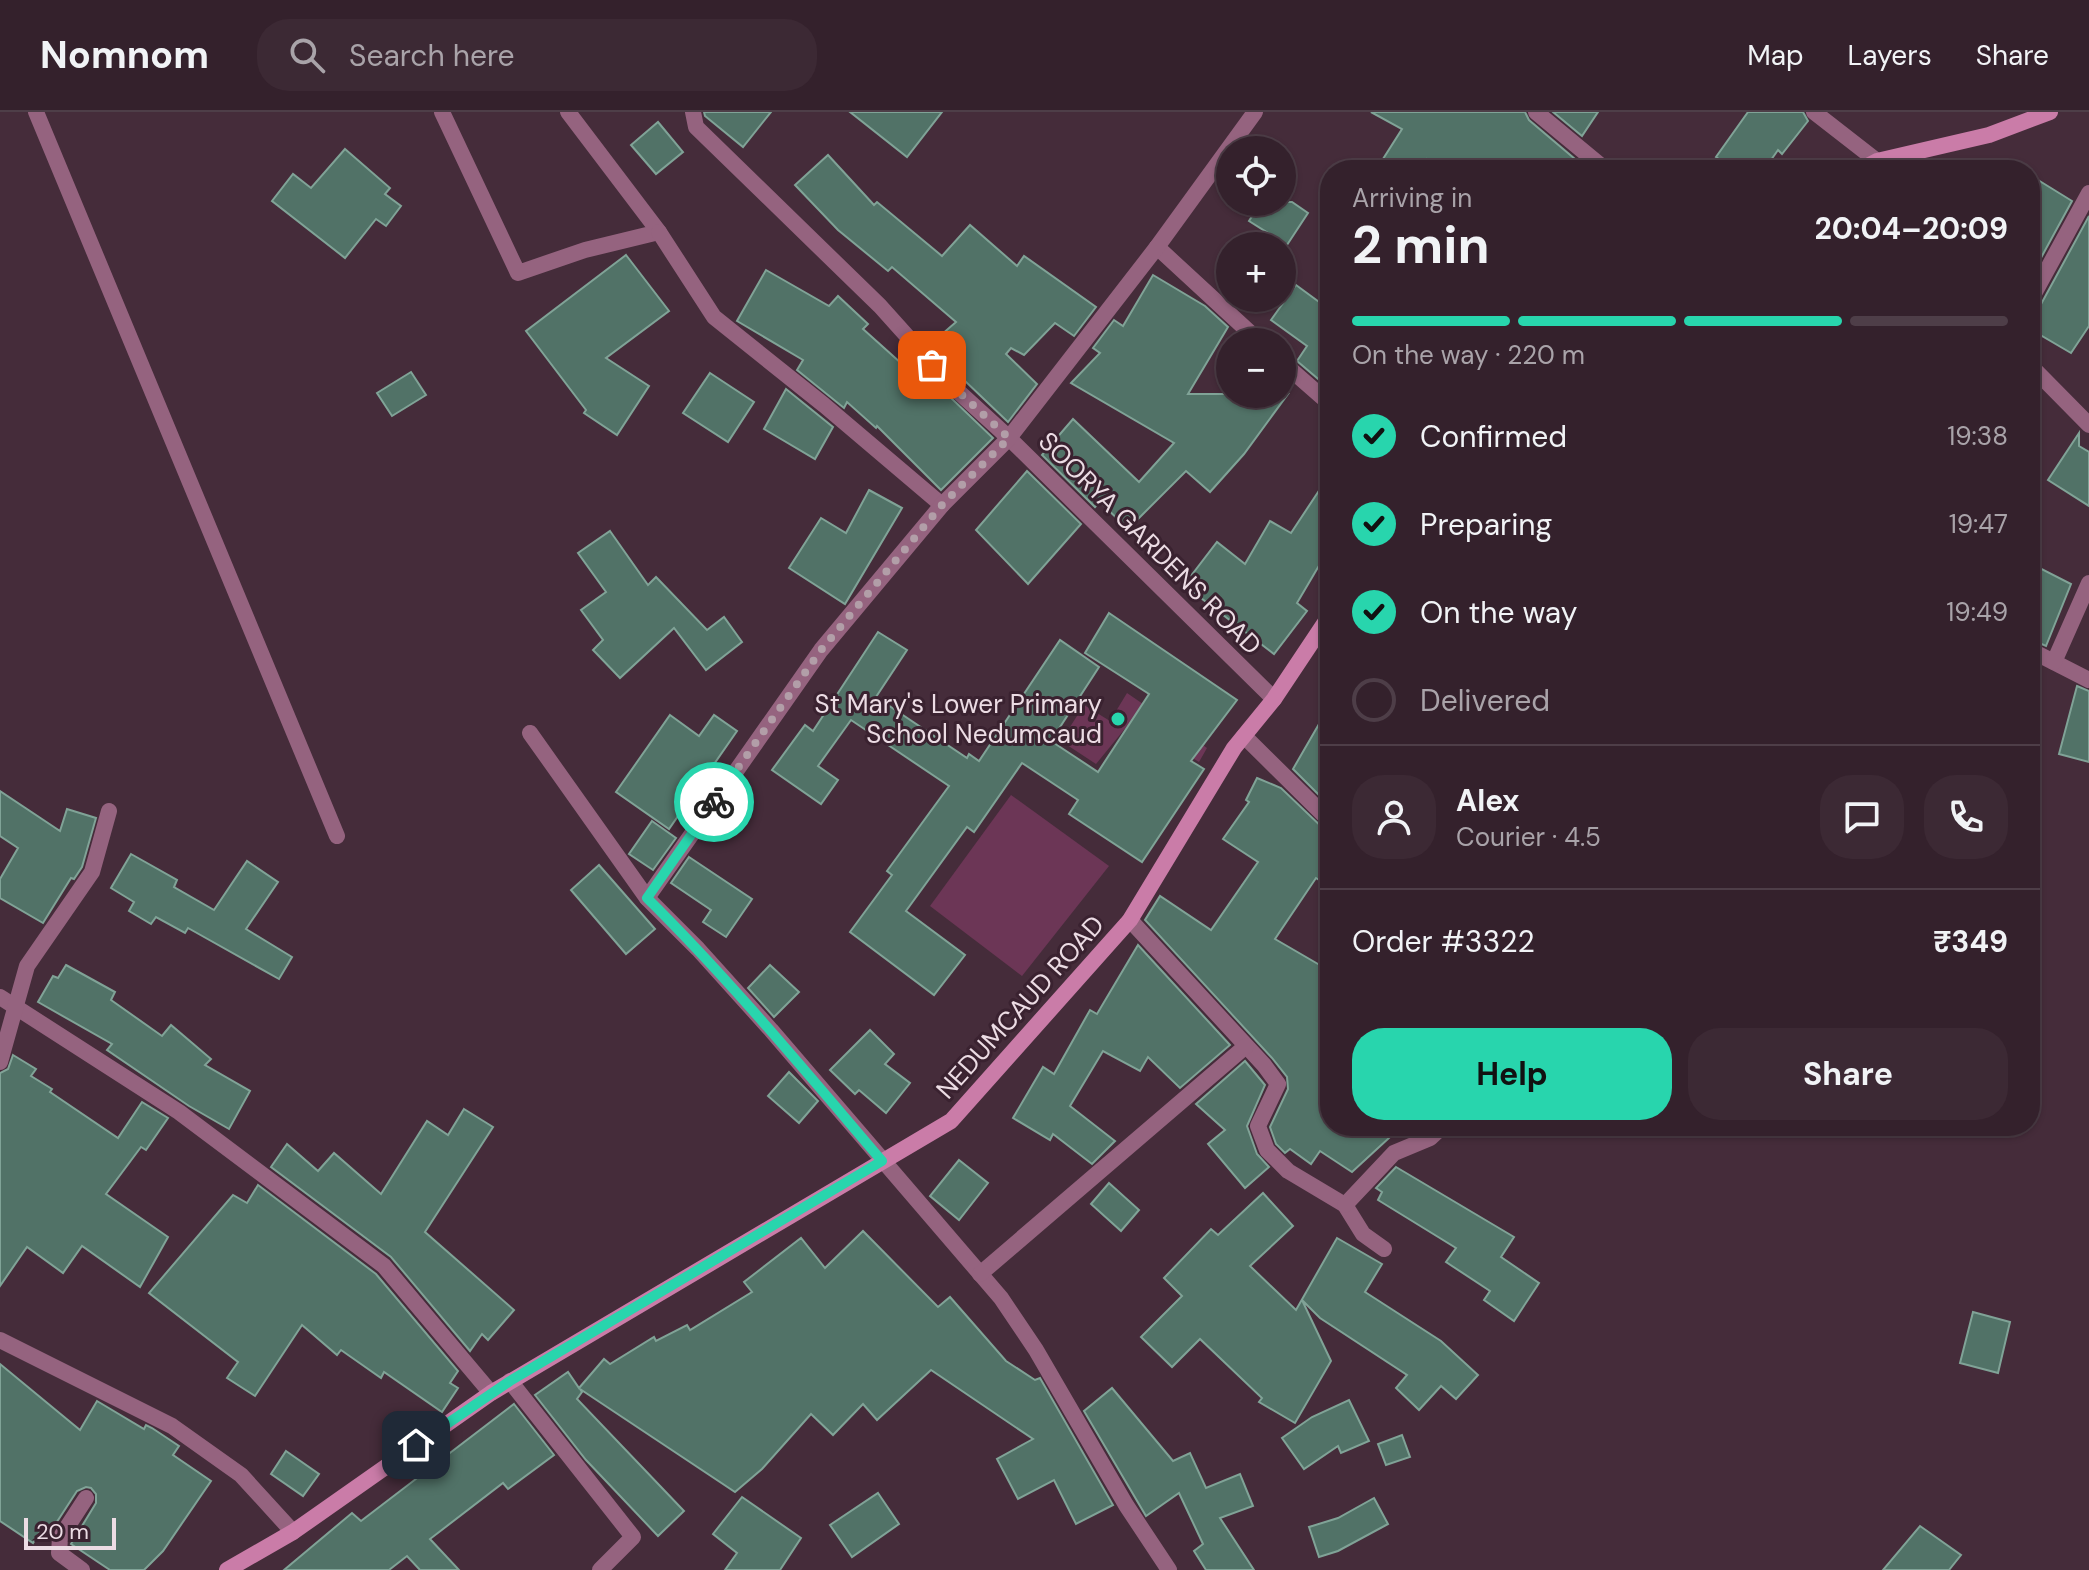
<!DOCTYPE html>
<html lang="en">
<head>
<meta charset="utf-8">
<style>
	:root { --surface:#34212c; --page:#3c2934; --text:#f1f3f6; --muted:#a9a3a9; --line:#4e3e48; --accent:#28d5ad }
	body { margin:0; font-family:"DM Sans",sans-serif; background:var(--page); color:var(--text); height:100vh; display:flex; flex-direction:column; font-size:30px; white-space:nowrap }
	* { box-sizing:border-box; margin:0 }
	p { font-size:26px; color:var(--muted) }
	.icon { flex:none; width:44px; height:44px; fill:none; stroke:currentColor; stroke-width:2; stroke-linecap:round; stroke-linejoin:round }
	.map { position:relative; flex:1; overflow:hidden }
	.sheet { position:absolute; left:1320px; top:48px; width:720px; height:976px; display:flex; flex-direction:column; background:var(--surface); border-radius:32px; box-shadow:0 2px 6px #0004,0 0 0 2px var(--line) }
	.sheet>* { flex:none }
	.tools { position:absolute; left:1216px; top:24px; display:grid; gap:16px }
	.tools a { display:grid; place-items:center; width:80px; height:80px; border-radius:50%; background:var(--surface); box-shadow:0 2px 6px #0004,0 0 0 2px var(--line); font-size:40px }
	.scale { position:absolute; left:24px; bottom:20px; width:92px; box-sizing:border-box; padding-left:8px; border:4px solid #ecdce4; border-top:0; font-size:22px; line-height:28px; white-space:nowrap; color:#ecdce4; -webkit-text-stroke:6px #3a2230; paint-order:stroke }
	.pin { position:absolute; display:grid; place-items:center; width:68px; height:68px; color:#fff; margin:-34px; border-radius:16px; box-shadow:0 4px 12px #0006 }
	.courier { position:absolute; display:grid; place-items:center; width:80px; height:80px; margin:-40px; border:6px solid #28d5ad; border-radius:50%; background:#fff; color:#222; box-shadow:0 2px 10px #0007 }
	.overview em { font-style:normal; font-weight:700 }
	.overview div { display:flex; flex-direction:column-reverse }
	.overview { display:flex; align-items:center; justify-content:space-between; height:136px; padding:0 32px }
	h1 { font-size:52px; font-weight:700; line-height:60px }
	.bar { display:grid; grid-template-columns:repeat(4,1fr); gap:12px 8px; align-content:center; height:96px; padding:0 32px }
	.bar i { height:10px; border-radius:6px; background:var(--line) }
	.bar .current { background:var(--accent) }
	.bar p { grid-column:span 4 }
	.line { display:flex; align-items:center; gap:20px; padding:0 32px; border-top:2px solid var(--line) }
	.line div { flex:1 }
	.round { display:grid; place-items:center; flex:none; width:84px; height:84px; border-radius:32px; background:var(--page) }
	ol { padding:0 32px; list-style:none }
	li { display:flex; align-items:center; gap:24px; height:88px }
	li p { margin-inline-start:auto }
	li .icon { padding:8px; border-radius:50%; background:var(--accent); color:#111; stroke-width:4 }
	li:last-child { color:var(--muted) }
	li i { width:44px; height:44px; border:4px solid var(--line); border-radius:50% }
	.button { display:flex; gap:16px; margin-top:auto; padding:16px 32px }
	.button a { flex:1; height:92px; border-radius:32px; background:var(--accent); color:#111; font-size:32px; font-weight:700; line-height:92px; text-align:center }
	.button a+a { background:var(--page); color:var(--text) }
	header { display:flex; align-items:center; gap:48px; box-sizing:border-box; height:112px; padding:0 40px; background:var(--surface); border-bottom:2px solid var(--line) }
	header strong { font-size:38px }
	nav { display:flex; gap:44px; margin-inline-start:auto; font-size:28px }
	.search { width:560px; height:72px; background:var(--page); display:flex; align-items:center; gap:20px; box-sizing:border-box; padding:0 28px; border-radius:32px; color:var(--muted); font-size:30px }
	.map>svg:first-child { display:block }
	.green { fill:#6c3656 }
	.building { fill:#517267; stroke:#80a397; stroke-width:2 }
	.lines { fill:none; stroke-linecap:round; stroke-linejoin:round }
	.lane { stroke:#95637f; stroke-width:16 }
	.street { stroke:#95637f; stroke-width:16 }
	.secondary { stroke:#ca7ca8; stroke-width:16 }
	.done { stroke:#b29ea8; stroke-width:8; stroke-dasharray:0 14.4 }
	.route { stroke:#28d5ad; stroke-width:10 }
	.poi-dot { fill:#28d5ad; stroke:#3a2230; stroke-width:3 }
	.labels { text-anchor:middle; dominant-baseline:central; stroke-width:6; stroke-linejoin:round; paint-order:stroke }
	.street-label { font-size:26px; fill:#ecdce4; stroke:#3a2230 }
	.poi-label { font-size:26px; fill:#ecdce4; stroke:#3a2230; text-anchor:end }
</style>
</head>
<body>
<header>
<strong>Nomnom</strong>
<div class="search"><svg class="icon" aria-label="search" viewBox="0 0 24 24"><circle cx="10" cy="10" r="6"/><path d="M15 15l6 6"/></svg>Search here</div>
<nav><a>Map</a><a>Layers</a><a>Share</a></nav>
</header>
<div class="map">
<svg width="2089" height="1458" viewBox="0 0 2089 1458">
	<rect width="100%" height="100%" fill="#452c3a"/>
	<g class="green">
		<path d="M1127 581 1207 636 1199 650 1132 608 1096 652 1061 629 1084 593 1110 609Z"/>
		<path d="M1011 683 1109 754 1022 864 930 794Z"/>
	</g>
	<g class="building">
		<path d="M704 0H771L743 35 705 4Z"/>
		<path d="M850 0H942L907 45Z"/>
		<path d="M1371 0H1525L1529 8 1588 58H1450L1427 47 1420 58H1376L1402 17Z"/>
		<path d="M1553 0H1598L1582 24Z"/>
		<path d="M1748 0H1803L1808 9 1782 42 1778 38 1764 58H1735L1716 45Z"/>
		<path d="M658 10 683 40 656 62 631 33Z"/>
		<path d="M345 37 390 76 385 82 401 94 386 114 376 107 345 146 272 89 293 62 311 76Z"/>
		<path d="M828 43 874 93 877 90 942 144 970 113 1017 154 1024 144 1096 195 1074 224 1055 211 1024 243 1011 236 1006 242 1037 272 1008 310 943 248 954 237 941 223 956 210 892 155 888 159 838 118 795 73Z"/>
		<path d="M2038 68 2072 89 2030 166V82Z"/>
		<path d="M1261 90H1292L1308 101 1287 133 1249 109Z"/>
		<path d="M2089 104V214L2071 241 2030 217V200L2040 194Z"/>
		<path d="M626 143 669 199 606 246 649 274 617 323 584 301 586 298 526 219Z"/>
		<path d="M766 158 829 194 838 184 868 212 863 217 921 269 927 263 993 326 941 378 877 314 876 316 847 290 844 296 797 258 803 248 737 209Z"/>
		<path d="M1153 163 1205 194 1228 215 1188 282H1288L1244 342 1210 380 1186 359 1128 417 1100 390 1095 395 1042 343 1073 307 1139 370 1174 331 1071 271 1100 241 1093 236 1114 208 1123 214Z"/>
		<path d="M1296 173 1330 198V277L1297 249 1307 234 1271 208Z"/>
		<path d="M411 260 426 283 392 304 377 281Z"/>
		<path d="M710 261 754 290 728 330 683 301Z"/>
		<path d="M786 277 833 315 815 347 764 317Z"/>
		<path d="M2079 321V334L2089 340V394L2048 368Z"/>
		<path d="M1027 359 1081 412 1028 472 976 418Z"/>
		<path d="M1330 362V435L1297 491 1307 499 1274 542 1184 473 1217 430 1245 452 1270 409 1291 421Z"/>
		<path d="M869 378 902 396 845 492 789 456 821 406 846 421Z"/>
		<path d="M610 419 648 473 656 465 707 518 724 505 742 530 706 558 674 516 620 566 593 538 603 528 581 498 606 480 578 441Z"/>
		<path d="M2030 451 2071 472 2046 534 2030 527Z"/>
		<path d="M1109 501 1237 588 1191 649 1204 657 1142 750 1069 702 1078 688 1022 651 974 720 967 715 906 799 965 843 934 883 850 820 892 763 887 759 949 674 851 608 818 654 838 668 821 692 772 658 805 613 813 619 878 520 907 538 876 585 967 646 969 642 979 649 1060 528 1099 555 1051 629 1098 660 1149 582 1085 541Z"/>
		<path d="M2077 574 2089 579V650L2059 642Z"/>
		<path d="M1330 593V694L1293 657Z"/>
		<path d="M670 603 699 624 714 603 737 619 669 717 616 680Z"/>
		<path d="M1257 666 1281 676 1326 719 1320 729 1330 735V775L1316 766 1275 827 1330 859V1014H1402L1352 1060 1320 1039 1311 1052 1290 1037 1285 1041 1276 1032 1270 1015 1288 977 1287 965 1272 946 1145 808 1160 784 1211 818 1258 750 1223 727 1249 690 1246 688Z"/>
		<path d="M0 679 60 719 67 697 96 706 82 755 74 767 71 766 43 811 0 786V767L18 736 0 724Z"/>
		<path d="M652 709 676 726 653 758 629 742Z"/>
		<path d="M131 742 177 768 174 775 214 798 247 749 278 770 246 817 292 845 279 867 188 816 185 821 156 805 151 812 129 799 134 790 111 776Z"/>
		<path d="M689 745 752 787 726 825 703 810 711 798 671 771Z"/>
		<path d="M599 753 655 817 626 842 571 778Z"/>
		<path d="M1138 833 1230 933 1180 976 1148 945 1140 959 1103 939 1070 994 1115 1029 1092 1052 1053 1022 1050 1028 1013 1006 1043 955 1054 962 1090 898 1097 902Z"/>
		<path d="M66 853 115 880 111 888 162 924 171 913 211 947 205 953 250 979 229 1017 189 994 107 938 112 932 38 890 53 864 58 866Z"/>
		<path d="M770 853 799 880 774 905 748 876Z"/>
		<path d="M870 918 894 942 885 952 910 971 886 1001 859 978 855 982 830 958Z"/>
		<path d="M13 943 36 957 31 964 52 977 50 980 118 1026 142 990 168 1006 146 1038 141 1035 106 1082 168 1125 140 1175 82 1134 63 1161 27 1135 0 1174V961L8 957Z"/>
		<path d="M1245 949 1265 973 1247 1014 1257 1042 1269 1055 1245 1076 1208 1032 1225 1018 1196 992Z"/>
		<path d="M789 960 818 989 799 1011 768 984Z"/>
		<path d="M464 997 493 1015 425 1120 514 1198 488 1228 482 1222 470 1239 391 1145 271 1055 287 1032 318 1059 334 1041 381 1082 427 1009 448 1023Z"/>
		<path d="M959 1048 988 1071 959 1108 930 1084Z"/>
		<path d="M1396 1055 1514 1125 1501 1145 1539 1171 1514 1209 1484 1188 1490 1179 1446 1150 1456 1136 1378 1088 1382 1080 1376 1076Z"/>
		<path d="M1109 1071 1139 1098 1121 1119 1091 1092Z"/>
		<path d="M258 1073 376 1162 458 1259 450 1271 458 1276 442 1300 384 1260 381 1266 341 1238 337 1243 302 1213 255 1284 227 1266 238 1250 149 1181 233 1083 247 1091Z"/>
		<path d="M1263 1081 1293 1114 1250 1154 1296 1198 1337 1126 1382 1152 1365 1180 1441 1229 1478 1263 1456 1287 1441 1274 1419 1298 1396 1276 1407 1263 1320 1206 1302 1188 1331 1249 1295 1311 1259 1290 1262 1286 1200 1227 1172 1255 1141 1225 1182 1184 1164 1166 1211 1117 1218 1123Z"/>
		<path d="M863 1119 938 1195 950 1185 1006 1249 1035 1268 1040 1266 1113 1393 1076 1412 1054 1368 1018 1387 997 1347 1033 1327 931 1258 877 1308 863 1292 833 1323 811 1302 762 1357 735 1380 580 1277 582 1280 577 1287 684 1399 658 1424 586 1348 535 1283 568 1260 579 1276 604 1247 610 1252 654 1225 656 1229 687 1213 690 1218 752 1180 744 1170 801 1126 825 1156Z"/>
		<path d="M1973 1200 2010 1210 1998 1261 1960 1251Z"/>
		<path d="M0 1252 80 1318 97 1289 144 1317 146 1313 152 1316 179 1334 173 1343 211 1369 163 1439 144 1458H110L71 1432 96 1391V1382L91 1376 86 1375 77 1379 51 1419 44 1414 33 1431 0 1409Z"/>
		<path d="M1112 1276 1173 1349 1190 1341 1206 1376 1240 1362 1253 1394 1220 1406 1254 1458H1206L1194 1439 1203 1432 1179 1381 1146 1404 1084 1299Z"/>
		<path d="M1349 1288 1369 1329 1341 1341 1338 1334 1304 1357 1282 1326 1312 1305Z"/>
		<path d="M514 1292 554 1343 508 1377 503 1371 430 1427 459 1458H420L407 1444 389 1458H284L352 1401 361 1409Z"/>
		<path d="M1402 1323 1410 1345 1386 1353 1378 1332Z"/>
		<path d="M286 1339 319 1362 303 1384 271 1362Z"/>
		<path d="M878 1381 899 1412 852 1445 830 1413Z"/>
		<path d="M742 1385 801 1426 780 1458H725L737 1441 713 1422Z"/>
		<path d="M1374 1386 1388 1412 1338 1439 1319 1445 1309 1415 1338 1406Z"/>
		<path d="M1920 1414 1961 1443 1949 1458H1883Z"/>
	</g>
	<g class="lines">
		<path class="lane" d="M82 1458 59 1441 60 1426 86 1386"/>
		<g class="street">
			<path d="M36 0 337 724"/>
			<path d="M442 0 518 161 585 138 659 120 568 0"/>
			<path d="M693 0 696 15 880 194 950 272 1009 326 1274 587"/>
			<path d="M1536 0 1606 58"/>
			<path d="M1814 0 1877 49"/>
			<path d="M659 120 714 205 824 293 942 393"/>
			<path d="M1157 135 1260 230"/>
			<path d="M2030 189 2089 81"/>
			<path d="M1282 250 1330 292"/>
			<path d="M2030 253 2089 313"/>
			<path d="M2030 538 2089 568"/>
			<path d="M2054 550 2089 471"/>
			<path d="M530 621 647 786 698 837 771 918 1001 1186 1036 1238 1126 1393 1169 1458"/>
			<path d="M1244 624 1330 709"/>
			<path d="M647 786 821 538 942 393 1009 326 1157 135 1255 0"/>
			<path d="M1130 808 1264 953 1278 972 1258 1014 1267 1038 1288 1059 1345 1093 1363 1122 1384 1137"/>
			<path d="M0 885 179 1000 384 1154 491 1281"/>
			<path d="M0 950 27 854 92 760 109 699"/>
			<path d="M1345 1093 1394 1041 1430 1026 1443 1014"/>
			<path d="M980 1162 1246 934"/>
			<path d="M0 1228 172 1314 241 1363 293 1420"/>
			<path d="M510 1269 633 1425 600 1458"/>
		</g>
		<g class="secondary">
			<path d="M1860 58 1877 49 1989 23 2050 0"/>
			<path d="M227 1458 293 1420 491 1281 951 1009 1130 808 1234 636 1274 587 1330 503"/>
		</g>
	</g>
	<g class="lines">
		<path class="done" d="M714 690 821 538 942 393 1009 326 950 272 932 253"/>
		<path class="route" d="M416 1333 510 1269 882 1049C806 960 731 869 647 786L714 690"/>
	</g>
	<circle class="poi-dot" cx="1118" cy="607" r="8"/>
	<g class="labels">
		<g class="street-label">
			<text transform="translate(1150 431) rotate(45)">SOORYA GARDENS ROAD</text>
			<text transform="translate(1020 895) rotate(-48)">NEDUMCAUD ROAD</text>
		</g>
		<g class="poi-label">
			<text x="1102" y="592">St Mary's Lower Primary<tspan x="1102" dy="30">School Nedumcaud</tspan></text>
		</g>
	</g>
</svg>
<div class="tools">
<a><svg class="icon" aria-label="locate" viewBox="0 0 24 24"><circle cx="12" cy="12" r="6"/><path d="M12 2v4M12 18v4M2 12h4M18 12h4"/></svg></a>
<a>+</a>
<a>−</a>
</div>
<div class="scale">20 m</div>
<div class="pin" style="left:932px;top:253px;background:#ea580c"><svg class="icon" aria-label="bag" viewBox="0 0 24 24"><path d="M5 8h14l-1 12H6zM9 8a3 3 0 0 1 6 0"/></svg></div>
<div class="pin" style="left:416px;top:1333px;background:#1f2937"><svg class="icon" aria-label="home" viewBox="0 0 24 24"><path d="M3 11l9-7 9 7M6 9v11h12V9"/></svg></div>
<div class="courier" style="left:714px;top:690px"><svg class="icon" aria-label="bike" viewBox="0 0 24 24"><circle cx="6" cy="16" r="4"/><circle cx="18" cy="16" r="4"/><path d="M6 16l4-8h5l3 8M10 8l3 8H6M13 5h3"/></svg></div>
<section class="sheet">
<div class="overview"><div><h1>2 min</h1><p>Arriving in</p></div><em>20:04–20:09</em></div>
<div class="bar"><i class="current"></i><i class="current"></i><i class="current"></i><i></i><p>On the way · 220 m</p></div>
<ol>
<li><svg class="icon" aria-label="check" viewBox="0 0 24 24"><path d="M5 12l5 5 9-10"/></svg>Confirmed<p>19:38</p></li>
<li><svg class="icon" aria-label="check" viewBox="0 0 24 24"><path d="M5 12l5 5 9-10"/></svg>Preparing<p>19:47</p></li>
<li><svg class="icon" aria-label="check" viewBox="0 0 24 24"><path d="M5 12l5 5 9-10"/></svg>On the way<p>19:49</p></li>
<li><i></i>Delivered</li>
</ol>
<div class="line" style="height:144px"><a class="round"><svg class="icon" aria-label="person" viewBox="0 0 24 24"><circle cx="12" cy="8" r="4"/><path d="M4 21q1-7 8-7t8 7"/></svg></a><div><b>Alex</b><p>Courier · 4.5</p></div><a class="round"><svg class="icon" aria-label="chat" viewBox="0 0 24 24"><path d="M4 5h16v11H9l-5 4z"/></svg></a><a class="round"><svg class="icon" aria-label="phone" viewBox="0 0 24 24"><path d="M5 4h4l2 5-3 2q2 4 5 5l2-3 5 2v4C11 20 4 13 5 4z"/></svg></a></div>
<div class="line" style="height:104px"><div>Order #3322</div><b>₹349</b></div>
<div class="button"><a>Help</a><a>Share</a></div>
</section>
</div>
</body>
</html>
